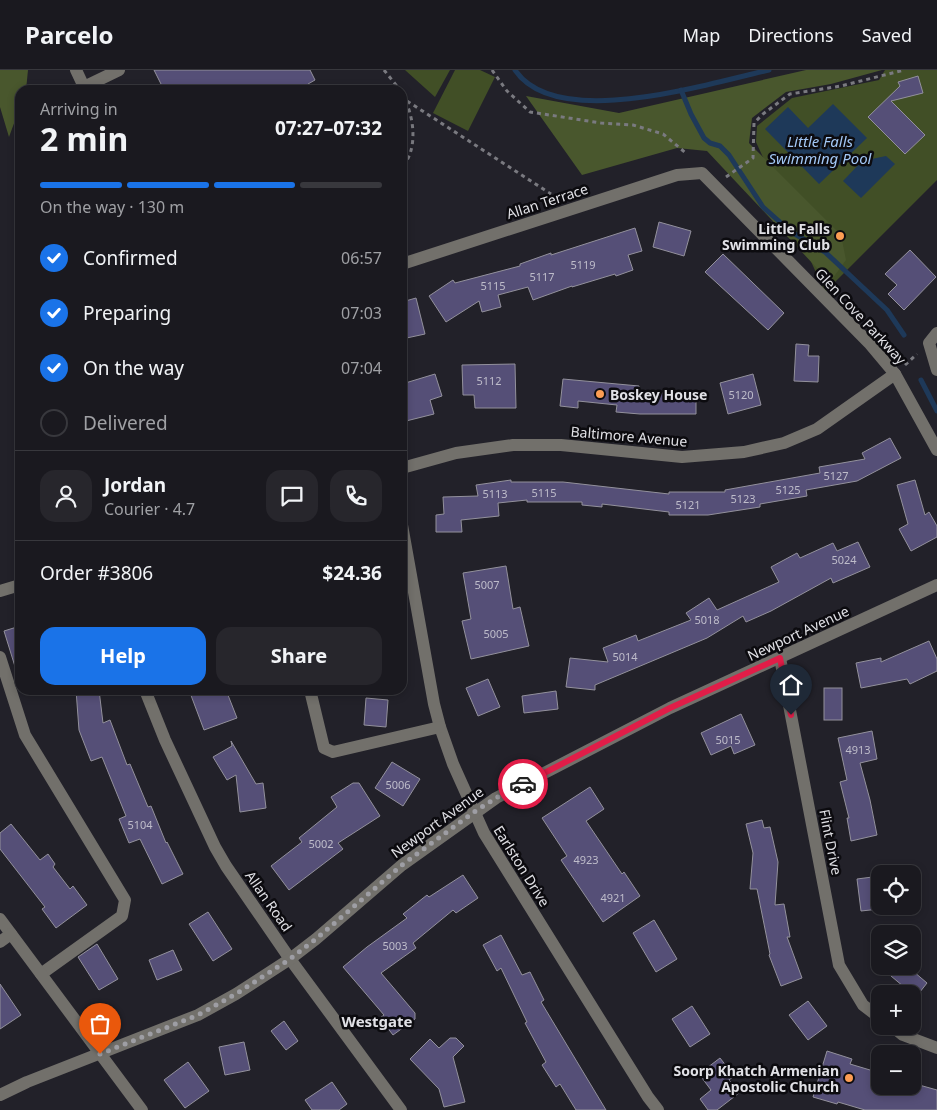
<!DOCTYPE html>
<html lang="en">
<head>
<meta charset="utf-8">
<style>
	:root { --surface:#1a191f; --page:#27262c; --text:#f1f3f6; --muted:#9fa0a4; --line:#38383d; --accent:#1a73e8 }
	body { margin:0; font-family:"Noto Sans",sans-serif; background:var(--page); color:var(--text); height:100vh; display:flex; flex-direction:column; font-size:19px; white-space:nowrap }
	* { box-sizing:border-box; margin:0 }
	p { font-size:16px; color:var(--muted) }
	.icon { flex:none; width:28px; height:28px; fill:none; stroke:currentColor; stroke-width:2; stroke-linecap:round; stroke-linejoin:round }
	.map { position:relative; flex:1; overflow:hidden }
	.drawer { position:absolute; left:15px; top:15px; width:392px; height:610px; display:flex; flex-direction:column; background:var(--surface); border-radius:15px; box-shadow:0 2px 8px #0003,0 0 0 1px var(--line) }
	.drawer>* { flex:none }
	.controls { position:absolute; left:871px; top:795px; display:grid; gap:10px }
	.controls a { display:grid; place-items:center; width:50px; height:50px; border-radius:10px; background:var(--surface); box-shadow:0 2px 8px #0003,0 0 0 1px var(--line); font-size:25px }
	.pin { position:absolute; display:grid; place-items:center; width:42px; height:42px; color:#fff; margin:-51px -21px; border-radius:50% 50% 50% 0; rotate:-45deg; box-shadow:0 0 5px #0007 }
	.pin .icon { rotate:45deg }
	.courier { position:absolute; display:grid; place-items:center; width:50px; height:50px; margin:-25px; border:4px solid #e11d48; border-radius:50%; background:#fff; color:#222; box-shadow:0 1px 6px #0007 }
	.head em { font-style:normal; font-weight:700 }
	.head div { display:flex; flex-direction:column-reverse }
	.head { display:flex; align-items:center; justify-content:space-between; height:85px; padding:0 25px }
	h1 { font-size:32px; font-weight:700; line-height:38px }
	.bar { display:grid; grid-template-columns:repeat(4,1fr); gap:8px 5px; align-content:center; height:60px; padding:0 25px }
	.bar i { height:6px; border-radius:4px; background:var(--line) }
	.bar .selected { background:var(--accent) }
	.bar p { grid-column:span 4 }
	.line { display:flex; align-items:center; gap:12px; padding:0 25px; border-top:1px solid var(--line) }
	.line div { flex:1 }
	.round { display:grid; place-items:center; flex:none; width:52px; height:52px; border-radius:15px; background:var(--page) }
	ol { padding:0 25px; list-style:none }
	li { display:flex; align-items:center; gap:15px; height:55px }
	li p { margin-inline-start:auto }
	li .icon { padding:5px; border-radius:50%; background:var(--accent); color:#fff; stroke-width:4 }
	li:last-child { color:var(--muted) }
	li i { width:28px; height:28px; border:2px solid var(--line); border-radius:50% }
	.action { display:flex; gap:10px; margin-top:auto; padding:10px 25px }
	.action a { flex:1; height:58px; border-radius:15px; background:var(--accent); color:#fff; font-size:20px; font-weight:700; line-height:58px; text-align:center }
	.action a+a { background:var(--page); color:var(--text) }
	header { display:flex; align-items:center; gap:30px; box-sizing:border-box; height:70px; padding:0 25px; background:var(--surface); border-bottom:1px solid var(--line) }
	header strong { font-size:24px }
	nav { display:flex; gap:28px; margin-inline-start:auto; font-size:18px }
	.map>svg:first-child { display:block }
	.green { fill:#414f26 }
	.forest { fill:#49572d }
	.water { fill:#1e3959 }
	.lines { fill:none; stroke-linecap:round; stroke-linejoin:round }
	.stream { stroke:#1e3959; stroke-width:5 }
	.building { fill:#554f77; stroke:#93919c }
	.path { stroke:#7a7a80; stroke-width:3; stroke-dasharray:4 4; stroke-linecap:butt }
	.minor { stroke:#72706b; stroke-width:12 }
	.done { stroke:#9e9ea4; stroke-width:5; stroke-dasharray:0 9 }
	.route { stroke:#e11d48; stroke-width:6 }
	.poi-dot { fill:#fc9d53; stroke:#0c0b0f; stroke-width:2 }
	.labels { text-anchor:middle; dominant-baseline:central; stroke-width:5; stroke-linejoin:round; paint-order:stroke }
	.number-label { font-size:11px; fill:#bebcca }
	.street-label { font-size:14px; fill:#e1e1e6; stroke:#0c0b0f }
	.poi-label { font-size:14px; font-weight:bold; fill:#e1e1e6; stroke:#0c0b0f; text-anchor:end }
	.water-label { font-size:15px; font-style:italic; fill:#a3c8f6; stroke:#0c0b0f }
	.neighbourhood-label { font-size:15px; font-weight:bold; fill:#e1e1e6; stroke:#0c0b0f }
</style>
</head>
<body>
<header>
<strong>Parcelo</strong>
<nav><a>Map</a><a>Directions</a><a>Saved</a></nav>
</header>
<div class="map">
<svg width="937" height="1040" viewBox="0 0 937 1040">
	<rect width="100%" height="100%" fill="#222129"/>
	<g class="green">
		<path d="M405 0H450L435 27Z"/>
		<path d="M455 0H480L495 7 468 61 433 43Z"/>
		<path d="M885 0H937V110L825 222 756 72 757 56 792 28 879 10Z"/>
	</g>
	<g class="forest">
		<path d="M0 0H28L26 20H20V37L9 67 0 37Z"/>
		<path d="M806 0H882L831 14 786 22 752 48 749 73 841 165 846 190 830 212 707 81 677 78 582 105 526 26 619 43Z"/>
	</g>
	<g class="water">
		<path d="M833 34 867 68 819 114 765 59 788 37 808 58Z"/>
		<path d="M886 86 895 94 861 128 843 111 862 91Z"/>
	</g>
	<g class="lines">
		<g class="stream">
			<path d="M515 0C557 62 709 13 769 0"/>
			<path d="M681 20 691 44 704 68 710 73 720 76 729 85 763 137 790 161 825 182 887 240 904 265"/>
			<path d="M921 310 937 341"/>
		</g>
	</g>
	<g class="building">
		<path d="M154 0H310L315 10 308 14 311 20H164Z"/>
		<path d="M918 6 923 23 891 31 925 65 905 84 868 47 900 16 898 12Z"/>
		<path d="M659 152 691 161 684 186 653 177Z"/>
		<path d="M635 158 642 181 628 185 633 200 616 206 615 204 572 217V216L533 230 528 217 498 225 501 237 482 242 479 231 446 252 429 226 453 210 455 213 520 196V194L551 183V185Z"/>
		<path d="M910 180 936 207 904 240 888 224 897 215 885 204Z"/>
		<path d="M723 184 784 243 768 260 705 202Z"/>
		<path d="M416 228 425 264 402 269V232Z"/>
		<path d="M796 274 809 275 808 286H819L818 312 794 311Z"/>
		<path d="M515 294 516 338H475L474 325H463L462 295Z"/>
		<path d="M435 304 442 326 430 330 434 344 402 352V314Z"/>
		<path d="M753 304 761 335 728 344 720 313Z"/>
		<path d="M563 309 639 316 638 323H696V344H640L616 342 617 335 578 331V338L560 336Z"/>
		<path d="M890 368 901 388 857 411 806 420 807 426 760 434V437L708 445H669V442L602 434V437L582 435V432H527V430L498 433 499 446 461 450 462 462H436V445L444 444 443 427 478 426 476 415 511 410V412H563L669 424V422H725V420L820 403 819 397 865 389 862 383Z"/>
		<path d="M915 410 925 445 929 442 937 456V467L911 481 899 459 908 454 897 415Z"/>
		<path d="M858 472 870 497 833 513 831 508 771 541 746 552 743 546 707 568 595 615V620L566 617 570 588 608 592 603 578 636 565 638 571 691 550 686 543 709 528 717 540 779 512 771 497 797 483 800 488 833 473 837 481Z"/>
		<path d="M506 496 513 539 520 537 529 576 471 589 462 551 471 549 463 503Z"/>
		<path d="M20 556V603H17L4 561Z"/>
		<path d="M929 571 937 589V601L910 614 907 609 861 618 856 593 881 588V592Z"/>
		<path d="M488 609 500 637 478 646 466 618Z"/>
		<rect x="824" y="618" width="18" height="32"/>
		<path d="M76 620H99L103 653 110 650 127 695 130 694 148 737 151 736 166 773 167 772 183 804 162 814 140 769 129 773 119 749 126 746 102 687 91 691 79 660Z"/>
		<path d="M189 620H226L237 648 204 660Z"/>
		<path d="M556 621 558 639 524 643 522 626Z"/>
		<path d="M366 628 388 630 386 657 364 655Z"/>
		<path d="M741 644 755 675 734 684 731 676 711 685 701 663Z"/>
		<path d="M872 661 877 689 860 693 870 730 877 765 851 771 847 748H849L840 712 847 710 838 668Z"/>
		<path d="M231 671 256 714 263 713 266 738 240 742 236 705 227 710 213 687 232 676Z"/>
		<path d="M392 692 420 709 403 736 375 718Z"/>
		<path d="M353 713H359L380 746 338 773 343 779 289 820 271 796 302 772 299 768 337 737 331 727Z"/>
		<path d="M590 717 604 739 586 751 622 804 624 802 640 826 603 852 561 790 567 786 542 748Z"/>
		<path d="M762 750 764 758 770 757 778 792 775 835 784 834 790 867H787L802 908 781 916 769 885 770 884 757 819H750L753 783 746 754Z"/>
		<path d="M11 754 40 790 48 784 55 794 53 797 70 819 73 816 87 835 56 858 42 839 45 837 0 779V763Z"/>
		<path d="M463 805 478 828 456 843 453 840 413 873 416 878 381 903 415 943V949L393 965 380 948 384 945 343 897 367 877 407 848 403 844 427 825 429 827Z"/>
		<path d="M880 806V839L861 841 857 809Z"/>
		<path d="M208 842 232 879 213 891 189 854Z"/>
		<path d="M654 850 677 889 656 902 633 863Z"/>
		<path d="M501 865 522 905 530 902 544 930 541 932 606 1040H576L560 1014 556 1017 542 995 546 992 525 953 527 952 501 898 497 901 483 875Z"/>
		<path d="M97 874 118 909 99 920 78 887Z"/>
		<path d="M173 880 182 900 157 910 149 890Z"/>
		<path d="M899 896H907L927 913 916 927 891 906Z"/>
		<path d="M0 914 21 945 0 959Z"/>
		<path d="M808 931 827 956 808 970 789 945Z"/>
		<path d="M692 936 710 964 690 977 672 949Z"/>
		<path d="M284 951 298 971 286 980 271 961Z"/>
		<path d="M450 968H456L464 976 453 987 465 1032 444 1037 439 1019 410 989 430 969 439 978Z"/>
		<path d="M244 972 250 1000 225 1005 219 977Z"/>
		<path d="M827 981 852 989 850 994 880 1003V1016H912V1013L937 1020V1040H865L838 1032 837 1034 813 1027Z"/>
		<path d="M720 988 734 1006 729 1010 739 1023 717 1040H708L700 1029 711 1020 699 1004Z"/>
		<path d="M188 992 209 1021 185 1038 164 1010Z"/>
		<path d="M332 1012 347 1034 339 1040H312L305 1030Z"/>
	</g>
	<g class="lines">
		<g class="path">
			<path d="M384 0 400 20"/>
			<path d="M492 0 507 21 530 42 601 53 633 55 663 64 687 84"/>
			<path d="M402 24C414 44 419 79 402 97"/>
			<path d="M407 31 551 124"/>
			<path d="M726 107 753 88 754 53 763 44 790 24 841 16 904 0"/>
			<path d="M905 295 917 284"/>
		</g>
		<g class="minor">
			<path d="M76 0 84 17"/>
			<path d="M83 20 84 17 119 0"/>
			<path d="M402 194 677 105 702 103 869 273 895 304 937 380"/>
			<path d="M937 263 929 273 937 300"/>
			<path d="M402 398 456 383 513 375H561L682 387 744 382 784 373 817 359 895 304"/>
			<path d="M402 455 434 634 440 657 453 694 484 763 648 1027 658 1040"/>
			<path d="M0 521 20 515"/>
			<path d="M0 587 25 665 125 830 122 846 41 904"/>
			<path d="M780 588 839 895 863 935 880 948"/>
			<path d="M145 620 165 670 215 777 226 796 290 889 401 1040"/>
			<path d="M310 620 324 678 333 682 440 657"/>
			<path d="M0 849 142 1040"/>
			<path d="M0 872 11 864"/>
			<path d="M892 956 903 965 937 978"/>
			<path d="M0 1025 27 1012 198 945 236 924 290 889 316 869 402 795 496 728 670 638 937 515"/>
		</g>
	</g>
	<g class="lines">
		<path class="done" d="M100 984 198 945 236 924 290 889 316 869 402 795 474 742 496 728 523 714"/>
		<path class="route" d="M523 714 670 638 780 588 791 645"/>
	</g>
	<g class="poi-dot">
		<circle cx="840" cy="166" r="5"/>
		<circle cx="600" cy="324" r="5"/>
		<circle cx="849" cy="1008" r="5"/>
	</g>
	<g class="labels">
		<g class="number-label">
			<text x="583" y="194">5119</text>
			<text x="542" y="206">5117</text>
			<text x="493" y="215">5115</text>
			<text x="489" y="310">5112</text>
			<text x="741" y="324">5120</text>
			<text x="836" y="405">5127</text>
			<text x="788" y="419">5125</text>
			<text x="544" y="422">5115</text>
			<text x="495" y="423">5113</text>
			<text x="743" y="428">5123</text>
			<text x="688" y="434">5121</text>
			<text x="844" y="489">5024</text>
			<text x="487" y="514">5007</text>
			<text x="707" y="549">5018</text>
			<text x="496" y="563">5005</text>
			<text x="625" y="586">5014</text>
			<text x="728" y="669">5015</text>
			<text x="858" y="679">4913</text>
			<text x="398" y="714">5006</text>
			<text x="140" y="754">5104</text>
			<text x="321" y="773">5002</text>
			<text x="586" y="789">4923</text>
			<text x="613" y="827">4921</text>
			<text x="395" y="875">5003</text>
		</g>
		<g class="street-label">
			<text transform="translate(547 131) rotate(-18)">Allan Terrace</text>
			<text transform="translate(861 246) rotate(47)">Glen Cove Parkway</text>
			<text transform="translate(629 366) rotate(5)">Baltimore Avenue</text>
			<text transform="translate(798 563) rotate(-25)">Newport Avenue</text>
			<text transform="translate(437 752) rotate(-36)">Newport Avenue</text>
			<text transform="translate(831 772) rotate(79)">Flint Drive</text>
			<text transform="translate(522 796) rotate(58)">Earlston Drive</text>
			<text transform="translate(269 831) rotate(55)">Allan Road</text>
		</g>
		<g class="poi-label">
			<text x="830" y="158">Little Falls<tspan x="830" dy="16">Swimming Club</tspan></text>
			<text x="610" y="324" text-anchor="start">Boskey House</text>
			<text x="839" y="1000">Soorp Khatch Armenian<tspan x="839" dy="16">Apostolic Church</tspan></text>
		</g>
		<g class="water-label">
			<text x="820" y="71">Little Falls<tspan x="820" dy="17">Swimming Pool</tspan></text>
		</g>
		<g class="neighbourhood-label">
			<text x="377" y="951">Westgate</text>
		</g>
	</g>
</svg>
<div class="controls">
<a><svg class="icon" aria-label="locate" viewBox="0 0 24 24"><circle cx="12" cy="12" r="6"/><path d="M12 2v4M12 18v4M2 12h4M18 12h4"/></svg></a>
<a><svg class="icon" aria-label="layers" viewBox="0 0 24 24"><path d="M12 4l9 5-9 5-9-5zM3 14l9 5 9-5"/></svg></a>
<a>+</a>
<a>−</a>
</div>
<div class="pin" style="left:100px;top:984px;background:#ea580c"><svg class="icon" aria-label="bag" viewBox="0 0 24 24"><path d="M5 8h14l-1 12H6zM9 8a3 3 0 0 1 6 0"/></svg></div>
<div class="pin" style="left:791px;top:645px;background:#1f2937"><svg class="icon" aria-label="home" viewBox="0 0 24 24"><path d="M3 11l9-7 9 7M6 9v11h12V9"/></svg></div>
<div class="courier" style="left:523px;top:714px"><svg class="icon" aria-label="car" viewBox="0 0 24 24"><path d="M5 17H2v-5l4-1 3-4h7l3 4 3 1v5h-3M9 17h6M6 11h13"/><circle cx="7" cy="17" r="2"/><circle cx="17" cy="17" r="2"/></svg></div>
<section class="drawer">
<div class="head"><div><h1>2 min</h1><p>Arriving in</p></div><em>07:27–07:32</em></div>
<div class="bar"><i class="selected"></i><i class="selected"></i><i class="selected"></i><i></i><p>On the way · 130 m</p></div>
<ol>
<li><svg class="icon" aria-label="check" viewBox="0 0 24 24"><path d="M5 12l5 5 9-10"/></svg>Confirmed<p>06:57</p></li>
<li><svg class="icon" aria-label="check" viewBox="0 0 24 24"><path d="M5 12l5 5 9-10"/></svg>Preparing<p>07:03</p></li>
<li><svg class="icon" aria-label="check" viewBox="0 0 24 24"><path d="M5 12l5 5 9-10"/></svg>On the way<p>07:04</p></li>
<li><i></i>Delivered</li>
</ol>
<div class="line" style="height:90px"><a class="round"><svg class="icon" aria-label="person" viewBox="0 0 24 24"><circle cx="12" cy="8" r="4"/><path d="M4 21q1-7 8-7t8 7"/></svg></a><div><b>Jordan</b><p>Courier · 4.7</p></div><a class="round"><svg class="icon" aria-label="chat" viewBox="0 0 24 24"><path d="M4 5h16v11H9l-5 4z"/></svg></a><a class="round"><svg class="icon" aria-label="phone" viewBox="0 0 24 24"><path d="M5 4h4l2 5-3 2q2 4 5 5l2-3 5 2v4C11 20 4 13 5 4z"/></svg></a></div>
<div class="line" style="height:65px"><div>Order #3806</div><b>$24.36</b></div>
<div class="action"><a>Help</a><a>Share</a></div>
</section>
</div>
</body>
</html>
